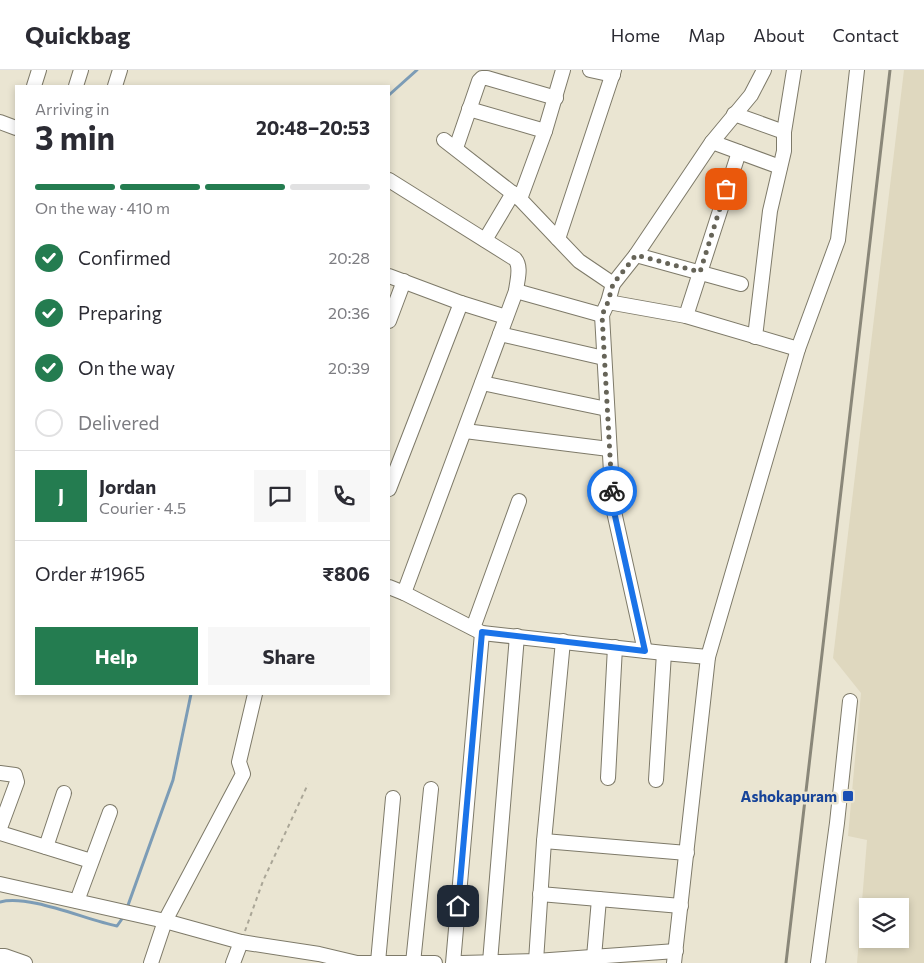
<!DOCTYPE html>
<html lang="en">
<head>
<meta charset="utf-8">
<style>
	:root { --surface:#fff; --page:#f7f7f7; --text:#2b2b33; --muted:#7c7c81; --line:#e1e1e2; --accent:#247c50 }
	body { margin:0; font-family:Commissioner,sans-serif; background:var(--page); color:var(--text); height:100vh; display:flex; flex-direction:column; font-size:19px; white-space:nowrap }
	* { box-sizing:border-box; margin:0 }
	p { font-size:16px; color:var(--muted) }
	.icon { flex:none; width:28px; height:28px; fill:none; stroke:currentColor; stroke-width:2; stroke-linecap:round; stroke-linejoin:round }
	.map { position:relative; flex:1; overflow:hidden }
	.details { position:absolute; left:15px; top:15px; width:375px; height:610px; display:flex; flex-direction:column; background:var(--surface); border-radius:0px; box-shadow:0 2px 8px #0003 }
	.details>* { flex:none }
	.fabs { position:absolute; left:859px; top:828px; display:grid; gap:10px }
	.fabs a { display:grid; place-items:center; width:50px; height:50px; border-radius:0px; background:var(--surface); box-shadow:0 2px 8px #0003; font-size:25px }
	.pin { position:absolute; display:grid; place-items:center; width:42px; height:42px; color:#fff; margin:-21px; border-radius:10px; box-shadow:0 2px 8px #0006 }
	.courier { position:absolute; display:grid; place-items:center; width:50px; height:50px; margin:-25px; border:4px solid #1a73e8; border-radius:50%; background:#fff; color:#222; box-shadow:0 1px 6px #0007 }
	.headline em { font-style:normal; font-weight:700 }
	.headline div { display:flex; flex-direction:column-reverse }
	.headline { display:flex; align-items:center; justify-content:space-between; height:85px; padding:0 20px }
	h1 { font-size:32px; font-weight:700; line-height:38px }
	.bar { display:grid; grid-template-columns:repeat(4,1fr); gap:8px 5px; align-content:center; height:60px; padding:0 20px }
	.bar i { height:6px; border-radius:4px; background:var(--line) }
	.bar .current { background:var(--accent) }
	.bar p { grid-column:span 4 }
	.line { display:flex; align-items:center; gap:12px; padding:0 20px; border-top:1px solid var(--line) }
	.line div { flex:1 }
	.round { display:grid; place-items:center; flex:none; width:52px; height:52px; border-radius:0px; background:var(--page) }
	ol { padding:0 20px; list-style:none }
	li { display:flex; align-items:center; gap:15px; height:55px }
	li p { margin-inline-start:auto }
	li .icon { padding:5px; border-radius:50%; background:var(--accent); color:#fff; stroke-width:4 }
	li:last-child { color:var(--muted) }
	li i { width:28px; height:28px; border:2px solid var(--line); border-radius:50% }
	.action { display:flex; gap:10px; margin-top:auto; padding:10px 20px }
	.action a { flex:1; height:58px; border-radius:0px; background:var(--accent); color:#fff; font-size:20px; font-weight:700; line-height:58px; text-align:center }
	.action a+a { background:var(--page); color:var(--text) }
	header { display:flex; align-items:center; gap:30px; box-sizing:border-box; height:70px; padding:0 25px; background:var(--surface); border-bottom:1px solid var(--line) }
	header strong { font-size:24px }
	nav { display:flex; gap:28px; margin-inline-start:auto; font-size:18px }
	.map>svg:first-child { display:block }
	.built { fill:#dfd8bf; fill-rule:evenodd }
	.lines { fill:none; stroke-linecap:round; stroke-linejoin:round }
	.stream { stroke:#7c9cb6; stroke-width:3 }
	.minor-casing { stroke:#7e7a69; stroke-width:16 }
	.path { stroke:#aaa697; stroke-width:2; stroke-dasharray:4 4; stroke-linecap:butt }
	.minor { stroke:#fff; stroke-width:14 }
	.rail { stroke:#8a8779; stroke-width:3 }
	.done { stroke:#666458; stroke-width:5; stroke-dasharray:0 9 }
	.route { stroke:#1a73e8; stroke-width:6 }
	.transit-dot { fill:#1a4fb4; stroke:#eae5d2; stroke-width:2 }
	.labels { text-anchor:middle; dominant-baseline:central; stroke-width:5; stroke-linejoin:round; paint-order:stroke }
	.transit-label { font-size:15px; font-weight:bold; fill:#164399; stroke:#eae5d2; text-anchor:end }
</style>
</head>
<body>
<header>
<strong>Quickbag</strong>
<nav><a>Home</a><a>Map</a><a>About</a><a>Contact</a></nav>
</header>
<div class="map">
<svg width="924" height="893" viewBox="0 0 924 893">
	<rect width="100%" height="100%" fill="#eae5d2"/>
	<path class="built" d="M904 0H924V893H857L867 770 848 766 861 623 833 588ZM868 836H900V869H868Z"/>
	<g class="lines">
		<g class="stream">
			<path d="M389 25 417 0"/>
			<path d="M0 832C29 824 86 850 117 856L124 846"/>
			<path d="M127 838 173 710 191 624"/>
		</g>
		<defs>
			<g id="minor">
				<path d="M590 0 613 5"/>
				<path d="M34 16 39 0"/>
				<path d="M76 16 81 0"/>
				<path d="M115 16 120 0"/>
				<path d="M469 39 545 61"/>
				<path d="M734 44 784 62"/>
				<path d="M0 52 16 58"/>
				<path d="M444 70 520 129 558 169"/>
				<path d="M712 72 780 97"/>
				<path d="M456 78 479 11 482 8H487L556 28"/>
				<path d="M389 110 515 189C522 197 517 210 516 221"/>
				<path d="M520 129 545 61 563 0"/>
				<path d="M485 170 513 123"/>
				<path d="M636 185 741 214"/>
				<path d="M389 206 461 233 506 247"/>
				<path d="M613 214 579 191 558 169 614 0"/>
				<path d="M608 232 686 246 798 279"/>
				<path d="M686 246 739 82"/>
				<path d="M389 251 404 211"/>
				<path d="M500 264 604 288"/>
				<path d="M755 267 770 141 784 81V62L794 0"/>
				<path d="M482 313 607 339"/>
				<path d="M465 361 609 379"/>
				<path d="M389 419 461 233"/>
				<path d="M389 517 404 523 482 563 664 583 708 587"/>
				<path d="M404 523 516 221 602 245"/>
				<path d="M473 558 519 431"/>
				<path d="M645 581 613 437 602 245 608 232 613 214 636 185 712 72 751 25 764 0"/>
				<path d="M0 703 15 705 17 712 0 758"/>
				<path d="M608 708 615 577"/>
				<path d="M656 710 664 583"/>
				<path d="M0 763 91 791"/>
				<path d="M544 771 687 783"/>
				<path d="M46 777 64 723"/>
				<path d="M0 814 165 851 241 872 319 884 357 893H435"/>
				<path d="M540 824 681 836"/>
				<path d="M77 831 110 742"/>
				<path d="M0 886H5L25 893"/>
				<path d="M594 887 599 829"/>
				<path d="M536 891 544 771 563 571"/>
				<path d="M378 892 393 728"/>
				<path d="M490 892 517 566"/>
				<path d="M151 893 165 851 243 704 239 692 255 624"/>
				<path d="M233 893 241 872"/>
				<path d="M413 893 431 719"/>
				<path d="M453 893 482 563"/>
				<path d="M461 893 536 891 676 881"/>
				<path d="M674 893 708 587 798 279 838 170 857 0"/>
				<path d="M818 893 837 753 850 631"/>
			</g>
		</defs>
		<use href="#minor" class="minor-casing"/>
		<path class="path" d="M245 861 263 811 308 714"/>
		<use href="#minor" class="minor"/>
		<path class="rail" d="M786 893 890 0"/>
	</g>
	<g class="lines">
		<path class="done" d="M612 421 602 245 608 232 613 214 636 185 700 202 726 119"/>
		<path class="route" d="M458 836 482 562 645 581 613 437 612 421"/>
	</g>
	<rect class="transit-dot" x="842" y="720" width="12" height="12" rx="2.5"/>
	<g class="labels">
		<g class="transit-label">
			<text x="837" y="726">Ashokapuram</text>
		</g>
	</g>
</svg>
<div class="fabs">
<a><svg class="icon" aria-label="layers" viewBox="0 0 24 24"><path d="M12 4l9 5-9 5-9-5zM3 14l9 5 9-5"/></svg></a>
</div>
<div class="pin" style="left:726px;top:119px;background:#ea580c"><svg class="icon" aria-label="bag" viewBox="0 0 24 24"><path d="M5 8h14l-1 12H6zM9 8a3 3 0 0 1 6 0"/></svg></div>
<div class="pin" style="left:458px;top:836px;background:#1f2937"><svg class="icon" aria-label="home" viewBox="0 0 24 24"><path d="M3 11l9-7 9 7M6 9v11h12V9"/></svg></div>
<div class="courier" style="left:612px;top:421px"><svg class="icon" aria-label="bike" viewBox="0 0 24 24"><circle cx="6" cy="16" r="4"/><circle cx="18" cy="16" r="4"/><path d="M6 16l4-8h5l3 8M10 8l3 8H6M13 5h3"/></svg></div>
<section class="details">
<div class="headline"><div><h1>3 min</h1><p>Arriving in</p></div><em>20:48–20:53</em></div>
<div class="bar"><i class="current"></i><i class="current"></i><i class="current"></i><i></i><p>On the way · 410 m</p></div>
<ol>
<li><svg class="icon" aria-label="check" viewBox="0 0 24 24"><path d="M5 12l5 5 9-10"/></svg>Confirmed<p>20:28</p></li>
<li><svg class="icon" aria-label="check" viewBox="0 0 24 24"><path d="M5 12l5 5 9-10"/></svg>Preparing<p>20:36</p></li>
<li><svg class="icon" aria-label="check" viewBox="0 0 24 24"><path d="M5 12l5 5 9-10"/></svg>On the way<p>20:39</p></li>
<li><i></i>Delivered</li>
</ol>
<div class="line" style="height:90px"><b class="round" style="background:var(--accent);color:#fff">J</b><div><b>Jordan</b><p>Courier · 4.5</p></div><a class="round"><svg class="icon" aria-label="chat" viewBox="0 0 24 24"><path d="M4 5h16v11H9l-5 4z"/></svg></a><a class="round"><svg class="icon" aria-label="phone" viewBox="0 0 24 24"><path d="M5 4h4l2 5-3 2q2 4 5 5l2-3 5 2v4C11 20 4 13 5 4z"/></svg></a></div>
<div class="line" style="height:65px"><div>Order #1965</div><b>₹806</b></div>
<div class="action"><a>Help</a><a>Share</a></div>
</section>
</div>
</body>
</html>
